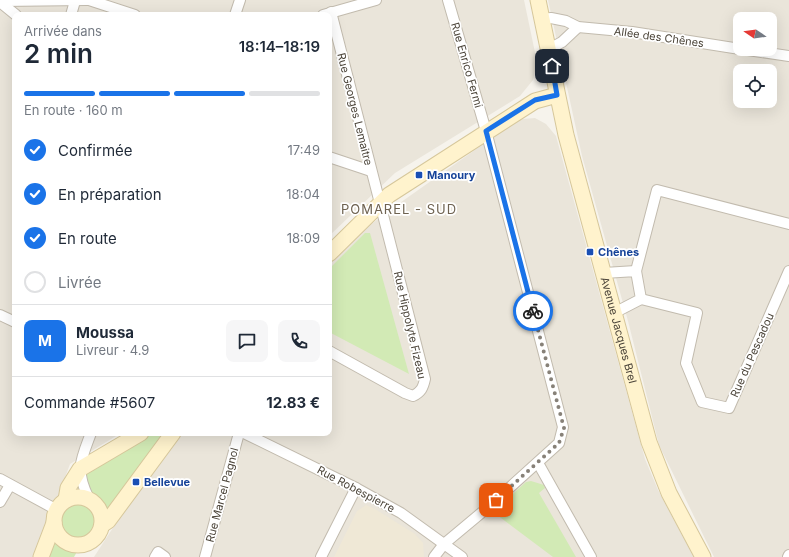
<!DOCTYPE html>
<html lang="fr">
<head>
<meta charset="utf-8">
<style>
	:root { --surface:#fff; --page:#f6f6f7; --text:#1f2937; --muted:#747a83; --line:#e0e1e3; --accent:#1a73e8 }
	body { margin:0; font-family:Inter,sans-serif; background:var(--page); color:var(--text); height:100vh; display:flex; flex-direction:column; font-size:15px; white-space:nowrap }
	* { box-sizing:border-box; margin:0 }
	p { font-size:13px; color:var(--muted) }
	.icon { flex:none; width:22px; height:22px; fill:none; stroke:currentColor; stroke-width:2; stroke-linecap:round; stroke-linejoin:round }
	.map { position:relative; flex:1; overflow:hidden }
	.panel { position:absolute; left:12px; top:12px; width:320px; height:424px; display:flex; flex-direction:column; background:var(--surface); border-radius:8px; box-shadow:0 4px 16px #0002 }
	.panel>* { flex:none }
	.needle { width:26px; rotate:283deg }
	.fabs { position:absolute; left:733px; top:12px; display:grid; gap:8px }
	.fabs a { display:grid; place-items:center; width:44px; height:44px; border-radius:8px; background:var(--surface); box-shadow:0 4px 16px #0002; font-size:20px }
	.pin { position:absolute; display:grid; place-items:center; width:34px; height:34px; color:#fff; margin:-17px; border-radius:8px; box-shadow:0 2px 6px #0006 }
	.courier { position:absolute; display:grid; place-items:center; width:40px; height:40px; margin:-20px; border:3px solid #1a73e8; border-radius:50%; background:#fff; color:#222; box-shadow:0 1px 5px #0007 }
	.overview em { font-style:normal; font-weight:600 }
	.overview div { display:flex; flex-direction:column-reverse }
	.overview { display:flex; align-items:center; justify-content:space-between; height:68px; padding:0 12px }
	h1 { font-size:26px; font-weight:600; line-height:30px }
	.bar { display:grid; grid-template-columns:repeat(4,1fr); gap:6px 4px; align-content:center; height:48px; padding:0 12px }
	.bar i { height:5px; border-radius:3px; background:var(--line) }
	.bar .on { background:var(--accent) }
	.bar p { grid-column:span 4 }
	.line { display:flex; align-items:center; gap:10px; padding:0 12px; border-top:1px solid var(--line) }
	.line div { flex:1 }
	.round { display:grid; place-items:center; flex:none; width:42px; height:42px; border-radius:8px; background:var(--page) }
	ol { padding:0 12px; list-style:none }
	li { display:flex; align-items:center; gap:12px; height:44px }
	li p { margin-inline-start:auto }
	li .icon { padding:4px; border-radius:50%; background:var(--accent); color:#fff; stroke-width:4 }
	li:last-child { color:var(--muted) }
	li i { width:22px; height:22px; border:2px solid var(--line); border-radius:50% }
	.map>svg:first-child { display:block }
	.residential { fill:#eae5da; fill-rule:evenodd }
	.education { fill:#efe8d6 }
	.green { fill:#d2eab5 }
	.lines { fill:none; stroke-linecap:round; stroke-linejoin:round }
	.street-casing { stroke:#c2bbae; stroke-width:12 }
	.secondary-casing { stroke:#d6c79b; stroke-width:17 }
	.street { stroke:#fff; stroke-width:10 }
	.secondary { stroke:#fff3cd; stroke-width:15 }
	.done { stroke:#878178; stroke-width:4; stroke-dasharray:0 7.2 }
	.route { stroke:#1a73e8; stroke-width:5 }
	.transit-dot { fill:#1a4fb4; stroke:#fff; stroke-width:1.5 }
	.labels { text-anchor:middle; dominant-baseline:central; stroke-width:3.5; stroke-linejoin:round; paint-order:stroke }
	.street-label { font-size:11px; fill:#4b4439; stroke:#fff }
	.transit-label { font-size:11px; font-weight:bold; fill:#164399; stroke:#fff; text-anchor:start }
	.quarter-label { font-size:13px; letter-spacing:1px; fill:#6e6250; stroke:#fff }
</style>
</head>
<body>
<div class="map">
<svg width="789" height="557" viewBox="0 0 789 557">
	<rect width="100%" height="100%" fill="#f6f3ec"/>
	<g class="residential">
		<path d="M0 0H524L537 62 533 80 520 96 395 173 329 236V15H15V433H121L70 464 36 557H0Z"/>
		<path d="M548 0H789V557H714L659 445 628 321 582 156ZM740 19H770V49H740ZM740 71H770V101H740Z"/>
		<path d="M535 118 546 124 556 136 645 459 658 490 694 557H94L118 520 183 433H329V264L366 228 397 205 506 128 522 119Z"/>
	</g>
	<path class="education" d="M366 505 375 509 415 534 423 543 424 557H334L357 511Z"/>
	<g class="green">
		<path d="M365 233H370L409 374 329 332V269Z"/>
		<path d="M149 433H166L108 508H105C91 499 84 483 87 467Z"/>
		<path d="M531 481 544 485 545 488 539 493 576 557H553L493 512 526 482Z"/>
		<circle cx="79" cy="521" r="18"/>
		<path d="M53 540 62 546 78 550 74 557H46Z"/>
	</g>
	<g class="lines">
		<defs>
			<g id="street">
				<path d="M89 0 135 15"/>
				<path d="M0 1 88 0"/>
				<path d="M0 2 16 15"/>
				<path d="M71 15 75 1"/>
				<path d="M235 15 240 0"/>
				<path d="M323 15 376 0"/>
				<path d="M542 19 551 18 566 21 578 27 632 32 740 49"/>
				<path d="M549 49 562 42 578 27"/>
				<path d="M741 49 789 56"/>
				<path d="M329 157 371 171"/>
				<path d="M636 271 657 190 789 224"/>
				<path d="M604 273 636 271 641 299 614 313"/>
				<path d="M641 299 697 313 686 363 702 402 729 408 789 271"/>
				<path d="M0 315 15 322"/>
				<path d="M329 351 405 393 413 396C421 392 423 388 425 379L331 12"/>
				<path d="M244 433 356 488 401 513 462 557"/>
				<path d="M538 463 591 557"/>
				<path d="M0 479 57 510"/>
				<path d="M89 499C75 470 80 462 91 433"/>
				<path d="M0 502 10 485"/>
				<path d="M155 557 158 552 165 557"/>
				<path d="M205 557 239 433"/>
				<path d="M321 557 356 488"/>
				<path d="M434 557 444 544 486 509 559 443 563 427 486 131 448 0"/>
				<path d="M788 557 789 555"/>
			</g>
			<g id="secondary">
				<path id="s1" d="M538 0 566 135 649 442 669 493 703 557"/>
				<path d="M329 254 389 195 535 101 557 95"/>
				<circle cx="78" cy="521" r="24"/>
				<path d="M66 500 68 488 80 469 141 433"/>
				<path d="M102 525 108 521 173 433"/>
				<path d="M41 557 54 523"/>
			</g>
		</defs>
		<use href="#street" class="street-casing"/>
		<use href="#secondary" class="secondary-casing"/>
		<use href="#street" class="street"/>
		<use href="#secondary" class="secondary"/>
	</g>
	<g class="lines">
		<path class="done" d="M496 500 559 443 564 428 533 311"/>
		<path class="route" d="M533 311 486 131 535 100 557 95 552 66"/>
	</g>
	<g class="transit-dot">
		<rect x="415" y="171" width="8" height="8" rx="2"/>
		<rect x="586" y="248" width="8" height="8" rx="2"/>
		<rect x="132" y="478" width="8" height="8" rx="2"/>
	</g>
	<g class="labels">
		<g class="street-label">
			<text transform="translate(659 37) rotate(8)">Allée des Chênes</text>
			<text transform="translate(467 65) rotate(74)">Rue Enrico Fermi</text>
			<text transform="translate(355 109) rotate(76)">Rue Georges Lemaitre</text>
			<text transform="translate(410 325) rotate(77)">Rue Hippolyte Fizeau</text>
			<text stroke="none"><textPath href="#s1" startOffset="340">Avenue Jacques Brel</textPath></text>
			<text transform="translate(752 355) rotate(-66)">Rue du Pescadou</text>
			<text transform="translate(356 489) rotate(28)">Rue Robespierre</text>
			<text transform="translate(222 495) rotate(-75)">Rue Marcel Pagnol</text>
		</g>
		<g class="transit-label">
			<text x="427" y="175">Manoury</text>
			<text x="598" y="252">Chênes</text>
			<text x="144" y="482">Bellevue</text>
		</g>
		<g class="quarter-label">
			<text x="399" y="209">POMAREL - SUD</text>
		</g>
	</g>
</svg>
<div class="fabs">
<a><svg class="needle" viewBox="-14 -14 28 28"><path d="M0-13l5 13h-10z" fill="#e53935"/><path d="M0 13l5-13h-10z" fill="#747a83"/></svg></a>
<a><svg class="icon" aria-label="locate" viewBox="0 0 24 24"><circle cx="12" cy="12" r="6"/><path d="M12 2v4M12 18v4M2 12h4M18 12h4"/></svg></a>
</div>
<div class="pin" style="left:496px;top:500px;background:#ea580c"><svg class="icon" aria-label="bag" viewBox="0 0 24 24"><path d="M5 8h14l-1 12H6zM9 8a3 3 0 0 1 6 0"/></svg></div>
<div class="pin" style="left:552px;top:66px;background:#1f2937"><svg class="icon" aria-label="home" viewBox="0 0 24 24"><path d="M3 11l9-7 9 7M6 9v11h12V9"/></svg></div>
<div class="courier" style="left:533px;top:311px"><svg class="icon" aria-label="bike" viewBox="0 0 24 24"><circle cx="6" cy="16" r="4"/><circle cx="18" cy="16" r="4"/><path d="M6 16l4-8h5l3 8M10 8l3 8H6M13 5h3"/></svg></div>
<section class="panel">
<div class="overview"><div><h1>2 min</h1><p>Arrivée dans</p></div><em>18:14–18:19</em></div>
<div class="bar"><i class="on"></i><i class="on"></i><i class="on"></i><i></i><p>En route · 160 m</p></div>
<ol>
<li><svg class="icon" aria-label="check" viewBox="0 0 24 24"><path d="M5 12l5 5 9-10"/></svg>Confirmée<p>17:49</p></li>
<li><svg class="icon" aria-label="check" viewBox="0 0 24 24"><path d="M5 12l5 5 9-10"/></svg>En préparation<p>18:04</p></li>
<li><svg class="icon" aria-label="check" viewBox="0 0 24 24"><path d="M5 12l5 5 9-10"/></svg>En route<p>18:09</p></li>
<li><i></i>Livrée</li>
</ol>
<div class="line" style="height:72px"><b class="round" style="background:var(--accent);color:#fff">M</b><div><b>Moussa</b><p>Livreur · 4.9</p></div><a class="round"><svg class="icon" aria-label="chat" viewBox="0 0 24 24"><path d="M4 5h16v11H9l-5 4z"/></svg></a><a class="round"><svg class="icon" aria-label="phone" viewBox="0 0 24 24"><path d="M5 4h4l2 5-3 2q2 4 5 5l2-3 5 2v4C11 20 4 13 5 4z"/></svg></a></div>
<div class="line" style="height:52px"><div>Commande #5607</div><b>12.83 €</b></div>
</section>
</div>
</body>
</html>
